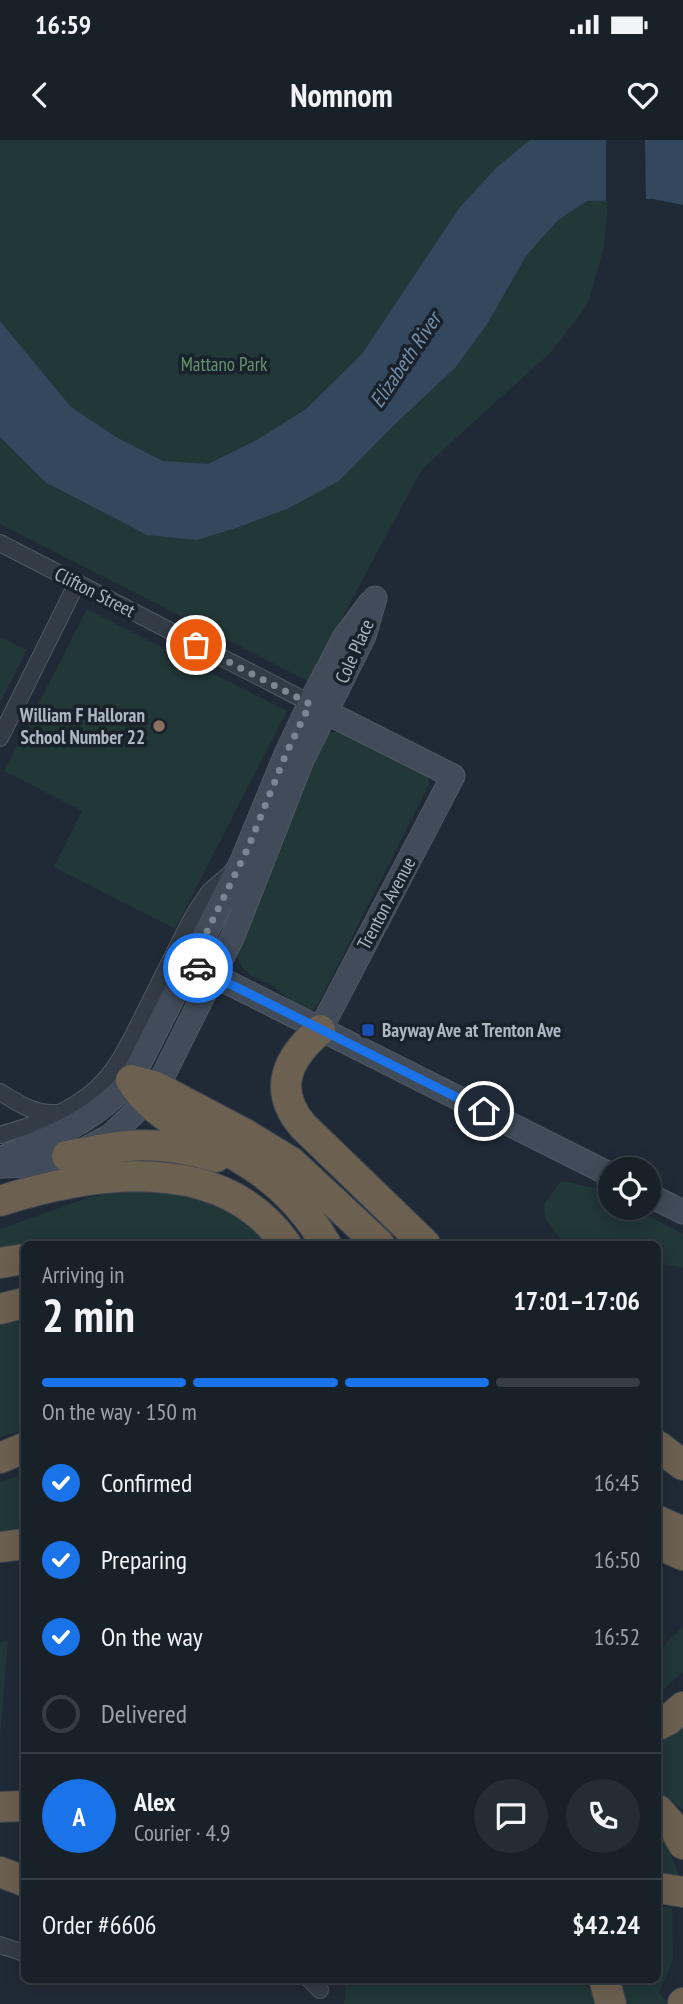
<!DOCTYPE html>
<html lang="en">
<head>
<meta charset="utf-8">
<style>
	:root { --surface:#182028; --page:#252d34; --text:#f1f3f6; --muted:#9fa3a8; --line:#363e45; --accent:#1a73e8 }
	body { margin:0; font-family:"PT Sans Narrow",sans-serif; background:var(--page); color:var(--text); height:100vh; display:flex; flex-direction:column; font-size:26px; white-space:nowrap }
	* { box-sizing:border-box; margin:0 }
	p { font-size:23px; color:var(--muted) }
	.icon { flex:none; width:38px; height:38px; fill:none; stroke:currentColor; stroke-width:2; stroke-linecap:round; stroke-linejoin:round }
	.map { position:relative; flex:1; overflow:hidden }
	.sheet { position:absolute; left:21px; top:1101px; width:640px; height:742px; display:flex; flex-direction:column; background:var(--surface); border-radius:10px; box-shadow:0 4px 18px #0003,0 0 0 2px var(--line) }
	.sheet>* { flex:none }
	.fabs { position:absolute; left:598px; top:1017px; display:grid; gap:14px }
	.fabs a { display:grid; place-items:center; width:63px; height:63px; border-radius:50%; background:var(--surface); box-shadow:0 4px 18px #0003,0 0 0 2px var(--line); font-size:35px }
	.pin { position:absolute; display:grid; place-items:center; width:60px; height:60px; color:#fff; margin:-30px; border:4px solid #fff; border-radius:50%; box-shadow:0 2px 7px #0007 }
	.courier { position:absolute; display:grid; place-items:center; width:70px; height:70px; margin:-35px; border:5px solid #1a73e8; border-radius:50%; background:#fff; color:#222; box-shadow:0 2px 9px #0007 }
	.overview em { font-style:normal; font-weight:700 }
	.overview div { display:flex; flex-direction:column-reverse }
	.overview { display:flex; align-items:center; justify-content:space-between; height:119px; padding:0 21px }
	h1 { font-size:46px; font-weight:700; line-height:52px }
	.bar { display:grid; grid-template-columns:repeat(4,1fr); gap:10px 7px; align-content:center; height:84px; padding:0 21px }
	.bar i { height:9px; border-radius:5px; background:var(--line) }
	.bar .on { background:var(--accent) }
	.bar p { grid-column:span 4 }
	.line { display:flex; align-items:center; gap:18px; padding:0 21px; border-top:2px solid var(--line) }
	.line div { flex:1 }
	.round { display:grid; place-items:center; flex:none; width:74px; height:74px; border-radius:37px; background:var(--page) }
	ol { padding:0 21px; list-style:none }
	li { display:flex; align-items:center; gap:21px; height:77px }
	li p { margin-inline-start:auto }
	li .icon { padding:7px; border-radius:50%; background:var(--accent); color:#fff; stroke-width:4 }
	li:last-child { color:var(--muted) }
	li i { width:38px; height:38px; border:4px solid var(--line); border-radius:50% }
	.status { display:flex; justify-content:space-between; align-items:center; height:49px; padding:0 35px; background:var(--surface); direction:ltr }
	.status svg { height:19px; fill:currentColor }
	header { display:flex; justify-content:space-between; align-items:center; height:91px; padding:0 21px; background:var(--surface); font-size:32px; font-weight:700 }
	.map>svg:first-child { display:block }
	.green { fill:#223738 }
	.water { fill:#33475d }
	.pier { fill:#202a36 }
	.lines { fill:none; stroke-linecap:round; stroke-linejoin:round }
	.street-casing { stroke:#505a64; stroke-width:18 }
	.secondary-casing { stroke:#505a64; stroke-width:25 }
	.highway-casing { stroke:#3e4751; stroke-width:32 }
	.street { stroke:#333c46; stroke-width:16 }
	.secondary { stroke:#414b59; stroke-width:23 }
	.highway { stroke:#6c6050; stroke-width:30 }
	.done { stroke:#7c8692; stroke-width:7; stroke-dasharray:0 12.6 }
	.route { stroke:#1a73e8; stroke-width:9 }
	.education-dot { fill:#8d6e63; stroke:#19212b; stroke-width:2.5 }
	.transit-dot { fill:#1a4fb4; stroke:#19212b; stroke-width:2.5 }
	.labels { text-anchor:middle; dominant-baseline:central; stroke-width:7; stroke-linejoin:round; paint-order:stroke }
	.park-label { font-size:19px; fill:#65936e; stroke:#19212b }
	.street-label { font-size:19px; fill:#adb7c3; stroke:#19212b }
	.poi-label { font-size:19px; font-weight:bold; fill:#adb7c3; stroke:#19212b; text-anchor:end }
	.water-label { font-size:21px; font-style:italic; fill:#758fab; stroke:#19212b }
</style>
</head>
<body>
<div class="status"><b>16:59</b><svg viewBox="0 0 49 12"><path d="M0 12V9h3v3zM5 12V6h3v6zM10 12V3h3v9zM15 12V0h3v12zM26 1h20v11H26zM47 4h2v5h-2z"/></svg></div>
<header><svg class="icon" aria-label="back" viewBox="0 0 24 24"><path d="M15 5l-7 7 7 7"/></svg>Nomnom<svg class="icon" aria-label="heart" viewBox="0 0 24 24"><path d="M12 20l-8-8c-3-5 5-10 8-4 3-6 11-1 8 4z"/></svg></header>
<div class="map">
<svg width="683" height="1864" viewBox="0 0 683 1864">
	<rect width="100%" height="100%" fill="#202a36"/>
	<g class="green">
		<path d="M0 0H606L608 61 604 107 588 164 552 211 422 329 308 541 0 384Z"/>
		<path d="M87 469 287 571 175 789 54 727 82 671 4 631Z"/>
		<path d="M0 497 27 510 0 563Z"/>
		<path d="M337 591 426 634 430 643 318 864 310 873C294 868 288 856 274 847 264 841 248 837 241 826 237 819 237 813 238 805L322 598 329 593Z"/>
		<path d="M561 1041 600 1049 611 1055V1068H634L683 1094V1128L658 1122V1104H579L563 1102 546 1079 544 1064Z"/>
		<path d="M138 1048C200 1053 224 1058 269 1104L48 1103 24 1104V1106L0 1109V1089L87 1058Z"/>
		<path d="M24 1178V1290L0 1297V1183Z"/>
		<path d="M24 1334V1387L0 1391V1342Z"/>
		<path d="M683 1486V1532L666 1547 658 1551V1512Z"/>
		<path d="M8 1500 0 1597V1503Z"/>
		<path d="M683 1585V1670L658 1650V1598Z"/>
		<path d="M658 1687 680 1736 658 1731Z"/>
		<path d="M658 1766 672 1768 673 1819 659 1853 669 1864H623L615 1839H658Z"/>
		<path d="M343 1839H581L593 1855 594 1864H344L346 1848Z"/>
	</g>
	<path class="water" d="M530 0H683V65L653 59 587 61 558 80 526 116 486 186 455 228 393 286 339 341 289 368 239 387 197 400 147 395 45 342 0 297V181L71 267 116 297 163 321 208 324 255 301 306 269 362 214 460 67 496 28Z"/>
	<path class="pier" d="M606 0H645L646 60 606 61Z"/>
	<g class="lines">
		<defs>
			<g id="street">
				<path d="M0 403 310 563"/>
				<path d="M0 598 77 443"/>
				<path d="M0 952C18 963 33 974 55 973"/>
				<path d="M0 995C34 985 69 973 96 949 119 928 131 899 145 872 162 838 178 804 196 771L209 752 233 731"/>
				<path d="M0 1805 24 1813"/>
				<path d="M309 1839 320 1850"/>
			</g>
			<g id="secondary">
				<path d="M314 566 453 636 320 890"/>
				<path d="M203 830 611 1035"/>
				<path d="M0 1019C53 995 91 985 131 940L242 721 286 614 310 563 344 498 370 463"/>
				<path d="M0 1026 29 1025 81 1011 110 996 147 961 163 936 233 796 302 620 364 496 375 458"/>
				<path d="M649 1055 683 1072"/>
			</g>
			<g id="highway">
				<path d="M320 890C287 918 272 950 303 986L425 1104"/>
				<path d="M131 940 156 947 245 994 291 1022 379 1104"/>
				<path d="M135 946C160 982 204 996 240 1018 276 1039 305 1068 326 1104"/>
				<path d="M67 1016C127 1004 156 999 216 1017"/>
				<path d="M0 1061C92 1032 221 1011 286 1104"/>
				<path d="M0 1123 24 1119"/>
				<path d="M0 1169 24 1163"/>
				<path d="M658 1306 683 1325"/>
				<path d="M0 1318 24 1308"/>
				<path d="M658 1381 683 1392"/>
				<path d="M658 1404 683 1415"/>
				<path d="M0 1407 24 1404"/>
				<path d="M658 1585 668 1580 683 1567"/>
				<path d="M0 1667 24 1666"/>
				<path d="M658 1670 675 1689 683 1704"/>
				<path d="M0 1732 24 1741"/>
				<path d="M658 1748 683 1752"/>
				<path d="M604 1839 611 1864"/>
				<path d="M683 1864V1863"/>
			</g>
		</defs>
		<use href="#street" class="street-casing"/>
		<use href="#secondary" class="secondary-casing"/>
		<use href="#highway" class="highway-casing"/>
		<use href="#street" class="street"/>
		<use href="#secondary" class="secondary"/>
		<use href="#highway" class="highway"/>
	</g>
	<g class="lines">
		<path class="done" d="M196 505 310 564 286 614 248 708 191 824 198 828"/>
		<path class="route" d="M198 828 484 971"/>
	</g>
	<circle class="education-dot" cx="159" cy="586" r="7"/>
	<rect class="transit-dot" x="361" y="883" width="14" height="14" rx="3.5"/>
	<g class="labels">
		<g class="park-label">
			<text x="224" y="224">Mattano Park</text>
		</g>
		<g class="street-label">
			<text transform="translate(95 452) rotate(27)">Clifton Street</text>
			<text transform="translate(354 511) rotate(-66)">Cole Place</text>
			<text transform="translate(386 763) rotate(-62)">Trenton Avenue</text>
		</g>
		<g class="poi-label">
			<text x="145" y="575">William F Halloran<tspan x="145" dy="22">School Number 22</tspan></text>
			<text x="382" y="890" text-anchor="start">Bayway Ave at Trenton Ave</text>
		</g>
		<g class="water-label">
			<text transform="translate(405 220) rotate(-56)">Elizabeth River</text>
		</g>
	</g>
</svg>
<div class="fabs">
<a><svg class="icon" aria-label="locate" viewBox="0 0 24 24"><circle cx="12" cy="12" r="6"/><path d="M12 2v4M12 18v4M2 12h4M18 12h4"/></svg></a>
</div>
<div class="pin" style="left:196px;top:505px;background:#ea580c"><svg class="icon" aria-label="bag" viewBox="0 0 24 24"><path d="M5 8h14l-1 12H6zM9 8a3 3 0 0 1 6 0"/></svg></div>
<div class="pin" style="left:484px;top:971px;background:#1f2937"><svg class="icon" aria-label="home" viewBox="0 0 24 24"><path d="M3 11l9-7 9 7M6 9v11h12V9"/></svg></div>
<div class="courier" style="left:198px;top:828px"><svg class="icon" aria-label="car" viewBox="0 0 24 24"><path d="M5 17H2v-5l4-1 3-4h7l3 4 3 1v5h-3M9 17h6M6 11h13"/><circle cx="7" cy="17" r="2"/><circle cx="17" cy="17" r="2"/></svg></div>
<section class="sheet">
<div class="overview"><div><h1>2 min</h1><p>Arriving in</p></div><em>17:01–17:06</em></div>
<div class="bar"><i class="on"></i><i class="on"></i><i class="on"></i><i></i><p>On the way · 150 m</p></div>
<ol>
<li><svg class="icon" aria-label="check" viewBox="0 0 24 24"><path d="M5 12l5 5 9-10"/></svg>Confirmed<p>16:45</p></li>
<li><svg class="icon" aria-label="check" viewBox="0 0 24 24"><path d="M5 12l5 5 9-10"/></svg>Preparing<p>16:50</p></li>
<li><svg class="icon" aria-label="check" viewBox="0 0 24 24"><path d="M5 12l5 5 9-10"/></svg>On the way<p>16:52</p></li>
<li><i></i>Delivered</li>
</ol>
<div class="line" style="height:126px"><b class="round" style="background:var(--accent);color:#fff">A</b><div><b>Alex</b><p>Courier · 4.9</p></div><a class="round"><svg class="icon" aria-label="chat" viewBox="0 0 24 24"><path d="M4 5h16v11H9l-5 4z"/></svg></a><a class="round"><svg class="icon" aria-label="phone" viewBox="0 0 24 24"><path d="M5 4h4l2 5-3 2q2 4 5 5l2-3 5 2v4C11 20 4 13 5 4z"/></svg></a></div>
<div class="line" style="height:91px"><div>Order #6606</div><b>$42.24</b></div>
</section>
</div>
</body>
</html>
